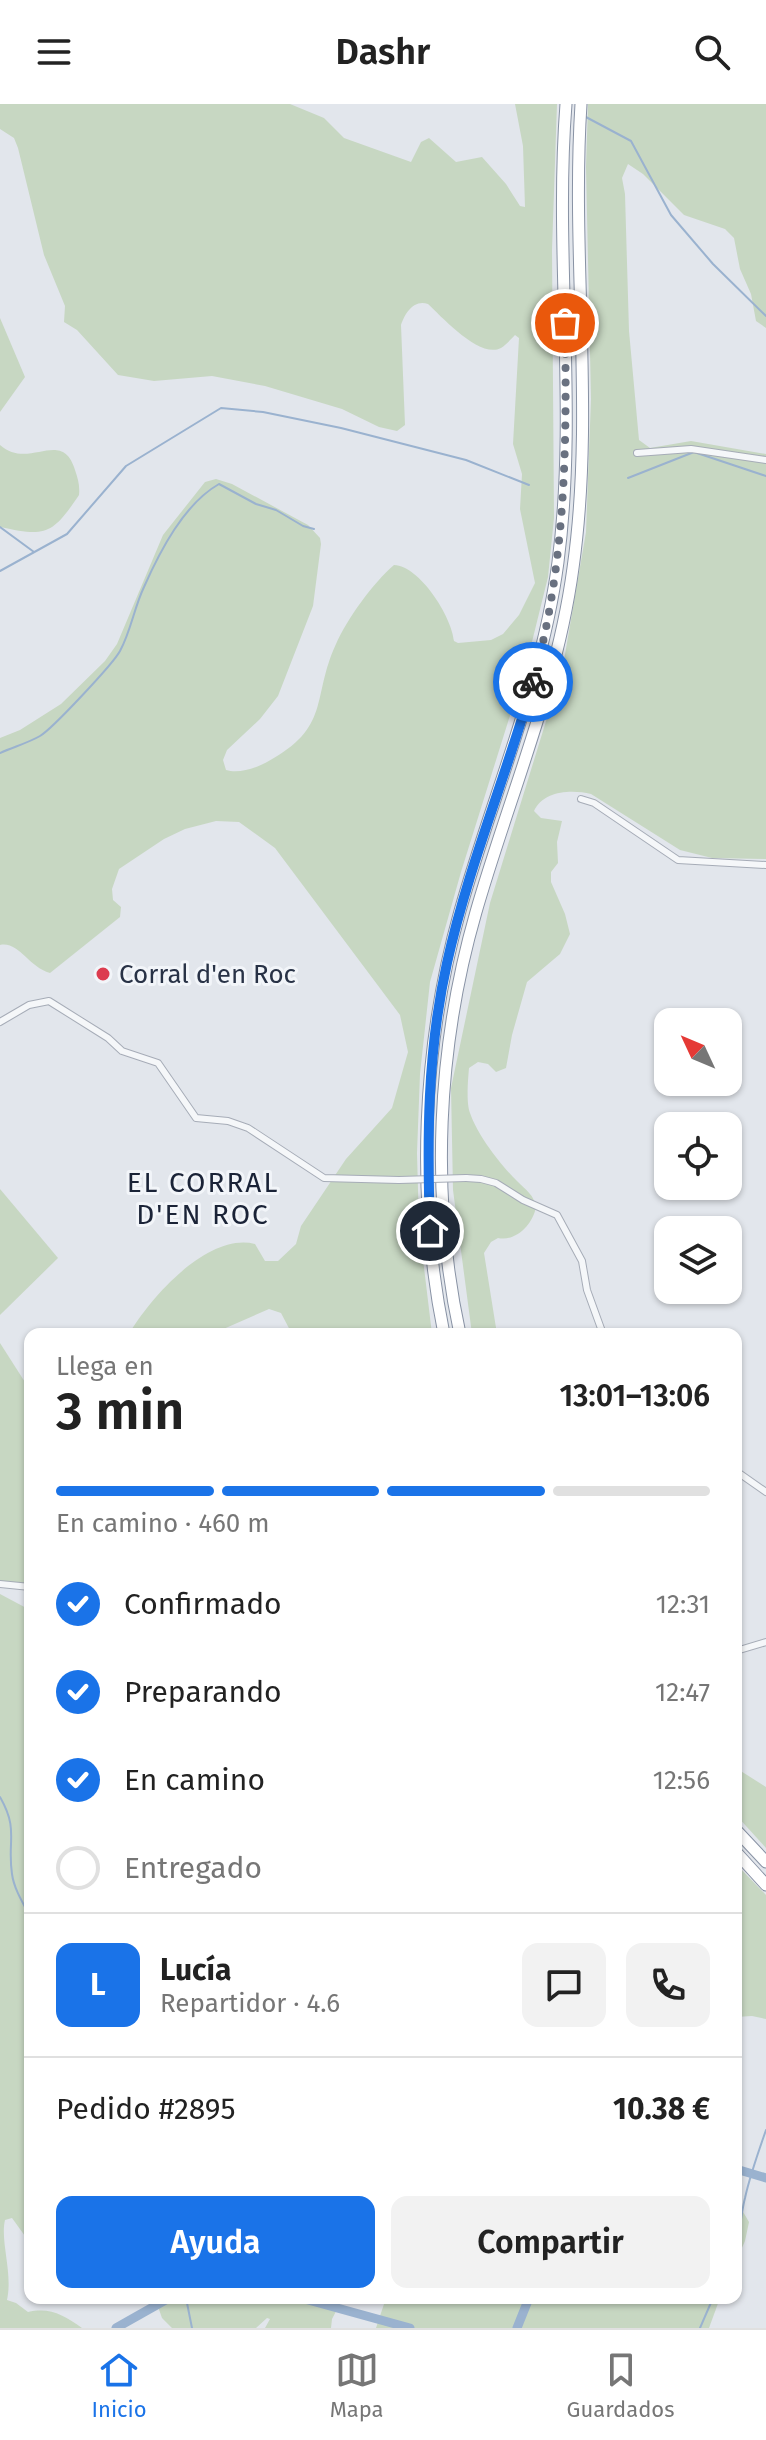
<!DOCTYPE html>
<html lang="es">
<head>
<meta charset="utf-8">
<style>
	:root { --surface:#fff; --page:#f2f2f2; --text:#222; --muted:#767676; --line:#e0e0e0; --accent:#1a73e8 }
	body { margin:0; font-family:"Fira Sans",sans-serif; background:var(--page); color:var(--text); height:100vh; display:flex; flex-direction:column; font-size:30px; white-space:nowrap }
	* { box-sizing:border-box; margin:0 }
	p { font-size:26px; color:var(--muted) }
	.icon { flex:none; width:44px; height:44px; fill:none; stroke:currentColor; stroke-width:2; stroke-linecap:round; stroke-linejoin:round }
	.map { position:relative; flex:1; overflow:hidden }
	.sheet { position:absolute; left:24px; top:1224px; width:718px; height:976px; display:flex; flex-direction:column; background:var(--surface); border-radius:16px; box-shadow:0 2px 6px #0004 }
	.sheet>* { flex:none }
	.needle { width:52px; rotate:314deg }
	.fabs { position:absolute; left:654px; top:904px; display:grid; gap:16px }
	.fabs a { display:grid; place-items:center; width:88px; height:88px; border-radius:16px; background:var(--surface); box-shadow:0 2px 6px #0004; font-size:40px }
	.pin { position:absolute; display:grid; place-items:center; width:68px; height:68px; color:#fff; margin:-34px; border:4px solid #fff; border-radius:50%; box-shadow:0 2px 8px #0007 }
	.courier { position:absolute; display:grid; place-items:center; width:80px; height:80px; margin:-40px; border:6px solid #1a73e8; border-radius:50%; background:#fff; color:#222; box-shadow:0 2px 10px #0007 }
	.head em { font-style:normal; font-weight:600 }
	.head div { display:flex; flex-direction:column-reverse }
	.head { display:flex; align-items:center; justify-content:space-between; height:136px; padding:0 32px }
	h1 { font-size:52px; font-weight:600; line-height:60px }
	.bar { display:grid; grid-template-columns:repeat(4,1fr); gap:12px 8px; align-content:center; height:96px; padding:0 32px }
	.bar i { height:10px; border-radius:6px; background:var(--line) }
	.bar .selected { background:var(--accent) }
	.bar p { grid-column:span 4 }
	.line { display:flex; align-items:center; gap:20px; padding:0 32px; border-top:2px solid var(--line) }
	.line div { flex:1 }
	.round { display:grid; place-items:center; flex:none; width:84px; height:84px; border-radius:16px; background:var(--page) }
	ol { padding:0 32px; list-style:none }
	li { display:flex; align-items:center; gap:24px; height:88px }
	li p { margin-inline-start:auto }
	li .icon { padding:8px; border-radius:50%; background:var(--accent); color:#fff; stroke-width:4 }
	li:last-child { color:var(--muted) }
	li i { width:44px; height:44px; border:4px solid var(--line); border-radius:50% }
	.primary-button { display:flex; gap:16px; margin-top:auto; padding:16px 32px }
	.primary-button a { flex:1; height:92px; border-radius:16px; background:var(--accent); color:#fff; font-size:32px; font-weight:600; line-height:92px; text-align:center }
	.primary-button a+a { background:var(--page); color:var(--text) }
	header { display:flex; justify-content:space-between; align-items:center; height:104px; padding:0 32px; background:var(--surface); font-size:36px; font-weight:600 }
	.tabs { display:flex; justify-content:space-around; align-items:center; height:112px; border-top:2px solid var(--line); background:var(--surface); font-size:22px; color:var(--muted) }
	.tabs a { display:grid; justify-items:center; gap:4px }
	.tabs .selected { color:var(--accent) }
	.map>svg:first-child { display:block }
	.green { fill:#c7d7c2 }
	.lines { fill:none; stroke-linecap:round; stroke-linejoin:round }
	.stream { stroke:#9ab2cf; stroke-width:2 }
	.canal { stroke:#9ab2cf; stroke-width:9 }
	.minor-casing { stroke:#a6acb7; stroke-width:8 }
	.motorway-casing { stroke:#8892a4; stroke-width:13 }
	.minor { stroke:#f5f7f9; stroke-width:6 }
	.motorway { stroke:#fff; stroke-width:11 }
	.minor-bridge-casing { stroke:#a6acb7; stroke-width:8; stroke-linecap:butt }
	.minor-bridge { stroke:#f5f7f9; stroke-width:6 }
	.done { stroke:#697180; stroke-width:8; stroke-dasharray:0 14.4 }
	.route { stroke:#1a73e8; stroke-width:10 }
	.poi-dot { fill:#dc3c4f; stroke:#f2f5f9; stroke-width:3 }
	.labels { text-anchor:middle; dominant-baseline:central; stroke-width:6; stroke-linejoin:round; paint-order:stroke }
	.poi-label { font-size:26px; fill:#283246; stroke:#f2f5f9; text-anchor:start }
	.neighbourhood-label { font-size:28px; letter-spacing:2px; fill:#1a2337; stroke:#f2f5f9 }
</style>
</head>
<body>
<header><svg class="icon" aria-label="menu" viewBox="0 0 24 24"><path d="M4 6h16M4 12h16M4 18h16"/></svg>Dashr<svg class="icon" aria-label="search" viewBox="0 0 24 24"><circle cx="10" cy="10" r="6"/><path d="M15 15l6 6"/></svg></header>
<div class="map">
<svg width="766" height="2224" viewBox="0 0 766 2224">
	<rect width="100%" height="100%" fill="#e2e6ec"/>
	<g class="green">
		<path d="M0 0H290L324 14 344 34 411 58 421 38 429 34 456 58 482 53 506 80 520 102 525 103 523 42 515 0H557L552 146 554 414 548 473 528 554 461 768 430 878 420 970 417 1049 419 1122 432 1230H292L281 1209 269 1205 212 1230H129C150 1194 208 1128 255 1140L265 1157H278L296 1140 301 1122 346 1055 392 1004 408 948 400 911 275 744 239 718 216 717 185 725 164 735 119 765 112 785 113 796 121 803 120 813 50 869C28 863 19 837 0 841V634L20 626 61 600 105 557 117 540 163 431 205 378 216 375 232 380 308 421 320 434 321 440 313 502 278 592 260 615 227 646 223 656 226 666C239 670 256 664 267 658 332 623 311 594 336 540 347 515 373 479 394 461 420 462 452 513 454 537L458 539 491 536 503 530 519 511 535 479 520 405 522 370 513 340 519 234 515 231C511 235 506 241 501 244 480 255 443 214 428 200 414 195 405 209 401 221L405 321 397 327 379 323 342 305 265 282 212 272 154 277 118 271 77 226 64 218 65 202 44 151 18 44 14 34 0 25Z"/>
		<path d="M588 0H766V224L756 217 751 190 740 165 734 134 725 125 684 111 643 70 628 60 622 74 625 90 629 227 639 336 650 344 691 337 766 350V755L712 754 680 746 591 690C571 685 543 687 534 707L541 714 562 717 557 738 558 759 551 768V778L565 810 570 830 560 850 527 878 512 931 506 964 496 968 488 960 478 958 469 964C468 975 466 999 470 1009 478 1032 500 1060 517 1077 526 1086 534 1091 536 1103 533 1120 516 1138 498 1134L491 1138 484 1149 497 1230H472L453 1086 451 984 490 799 563 562 586 428 591 295 586 63Z"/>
		<path d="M0 214 25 273 0 308Z"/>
		<path d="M0 341C29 367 62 323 75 366 78 375 80 382 79 391 52 431 46 433 0 423Z"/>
		<path d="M0 1085 58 1154 0 1211Z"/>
		<path d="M0 1239 30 1286V1485L0 1480Z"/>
		<path d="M0 1490 30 1506V2139L12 2114 5 2116C0 2137 13 2169 7 2196L16 2199 28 2208C50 2203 64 2211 82 2224H0Z"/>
		<path d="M736 1664 766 1683V1744L736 1711Z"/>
		<path d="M736 1760 766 1791V1915L752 1912 736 1913Z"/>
		<path d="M736 2088 739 2101 749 2118 745 2137 736 2157Z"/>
		<path d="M155 2194H343L332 2215 331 2224H265L270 2215 267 2214 256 2224H172L162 2214Z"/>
		<path d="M386 2194H720L709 2224H376Z"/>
	</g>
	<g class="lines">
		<g class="stream">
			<path d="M584 12 631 37 671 111 713 160 766 212"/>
			<path d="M628 374 694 348 766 372"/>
			<path d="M0 423 34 448"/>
			<path d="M0 467 67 430 126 362 221 304 263 308 341 324 466 356 529 381"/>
			<path d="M0 649C13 643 28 639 40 632 52 625 113 560 120 547 131 527 134 504 144 483 160 447 184 400 219 380L256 400 276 406 303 422 314 425"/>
			<path d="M0 1693C19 1726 7 1737 12 1770 14 1785 23 1799 30 1812"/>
			<path d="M736 2138C741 2124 741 2109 745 2094 750 2071 758 2049 766 2026"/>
			<path d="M186 2194 192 2224"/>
			<path d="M700 2224 713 2194"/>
		</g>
		<g class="canal">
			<path d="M736 2065 766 2074"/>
			<path d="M301 2194 410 2224"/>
			<path d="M116 2224 169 2194"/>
			<path d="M517 2224 529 2194"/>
		</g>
		<defs>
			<g id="minor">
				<path d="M637 349 691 345 766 356"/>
				<path d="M581 695 594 699 678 756 766 761"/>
				<path d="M0 918 29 901 49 897 108 934 122 947 158 959 196 1014 228 1017 248 1024 324 1074 399 1076"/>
				<path d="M466 1074 481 1075 496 1079 523 1096 557 1111 582 1157 587 1186 603 1230"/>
				<path d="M736 1367 766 1388"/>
				<path d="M0 1480 30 1483"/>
				<path d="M736 1547 766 1538"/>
			</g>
			<g id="motorway">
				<path d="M444 1230C416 1092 422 943 460 807 493 690 542 579 558 458 578 306 554 152 566 0"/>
				<path d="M460 1230C430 1092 437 943 476 808 509 693 557 583 573 464 595 310 571 154 581 0"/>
				<path d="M736 1726 766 1758"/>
				<path d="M736 1748 766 1781"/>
			</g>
		</defs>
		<use href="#minor" class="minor-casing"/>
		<use href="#motorway" class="motorway-casing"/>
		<use href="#minor" class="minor"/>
		<use href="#motorway" class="motorway"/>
		<defs>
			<path id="minor-bridge" d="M399 1076 466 1074"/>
		</defs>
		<use href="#minor-bridge" class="minor-bridge-casing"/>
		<use href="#minor-bridge" class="minor-bridge"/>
	</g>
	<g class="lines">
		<path class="done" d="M533 578C566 460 567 341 565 219"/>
		<path class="route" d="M430 1127C427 1037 427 948 447 859 468 763 506 673 533 578"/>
	</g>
	<circle class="poi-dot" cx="103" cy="870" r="8"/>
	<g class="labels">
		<g class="poi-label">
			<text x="119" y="870">Corral d'en Roc</text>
		</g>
		<g class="neighbourhood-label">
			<text x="203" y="1078">EL CORRAL<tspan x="203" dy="32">D'EN ROC</tspan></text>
		</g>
	</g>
</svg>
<div class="fabs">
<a><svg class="needle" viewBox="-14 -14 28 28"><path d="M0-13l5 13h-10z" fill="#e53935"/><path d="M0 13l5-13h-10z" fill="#767676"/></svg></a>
<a><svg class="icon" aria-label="locate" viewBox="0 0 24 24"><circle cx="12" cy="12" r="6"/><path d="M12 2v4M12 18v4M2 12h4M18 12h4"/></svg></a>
<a><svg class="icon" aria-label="layers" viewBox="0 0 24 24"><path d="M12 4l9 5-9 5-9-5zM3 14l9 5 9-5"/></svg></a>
</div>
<div class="pin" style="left:565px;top:219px;background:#ea580c"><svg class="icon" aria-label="bag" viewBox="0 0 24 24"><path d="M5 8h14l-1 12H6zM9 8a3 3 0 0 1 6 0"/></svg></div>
<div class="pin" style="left:430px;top:1127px;background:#1f2937"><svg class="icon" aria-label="home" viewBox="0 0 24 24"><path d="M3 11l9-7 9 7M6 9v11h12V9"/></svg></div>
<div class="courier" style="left:533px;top:578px"><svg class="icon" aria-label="bike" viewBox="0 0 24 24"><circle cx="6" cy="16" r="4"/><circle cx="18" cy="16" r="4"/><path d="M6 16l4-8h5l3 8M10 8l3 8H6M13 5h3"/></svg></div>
<section class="sheet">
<div class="head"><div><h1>3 min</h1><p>Llega en</p></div><em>13:01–13:06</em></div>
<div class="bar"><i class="selected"></i><i class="selected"></i><i class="selected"></i><i></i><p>En camino · 460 m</p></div>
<ol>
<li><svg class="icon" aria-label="check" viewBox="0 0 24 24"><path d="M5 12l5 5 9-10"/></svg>Confirmado<p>12:31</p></li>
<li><svg class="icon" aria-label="check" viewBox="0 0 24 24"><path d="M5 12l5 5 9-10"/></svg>Preparando<p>12:47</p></li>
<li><svg class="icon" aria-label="check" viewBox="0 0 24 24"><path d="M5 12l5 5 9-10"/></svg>En camino<p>12:56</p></li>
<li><i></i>Entregado</li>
</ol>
<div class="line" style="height:144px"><b class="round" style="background:var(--accent);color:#fff">L</b><div><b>Lucía</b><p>Repartidor · 4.6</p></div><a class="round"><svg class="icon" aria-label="chat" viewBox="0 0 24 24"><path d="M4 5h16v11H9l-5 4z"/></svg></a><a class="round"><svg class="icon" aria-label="phone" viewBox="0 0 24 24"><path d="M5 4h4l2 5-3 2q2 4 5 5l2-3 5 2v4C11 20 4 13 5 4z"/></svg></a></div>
<div class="line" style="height:104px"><div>Pedido #2895</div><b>10.38 €</b></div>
<div class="primary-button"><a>Ayuda</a><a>Compartir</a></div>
</section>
</div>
<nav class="tabs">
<a class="selected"><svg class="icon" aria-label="home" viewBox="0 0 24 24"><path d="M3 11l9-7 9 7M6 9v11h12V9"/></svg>Inicio</a>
<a><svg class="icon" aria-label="map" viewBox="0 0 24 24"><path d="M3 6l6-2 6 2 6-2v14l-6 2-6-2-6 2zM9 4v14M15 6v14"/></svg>Mapa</a>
<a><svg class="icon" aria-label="saved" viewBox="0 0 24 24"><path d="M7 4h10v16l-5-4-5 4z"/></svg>Guardados</a>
</nav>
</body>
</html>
